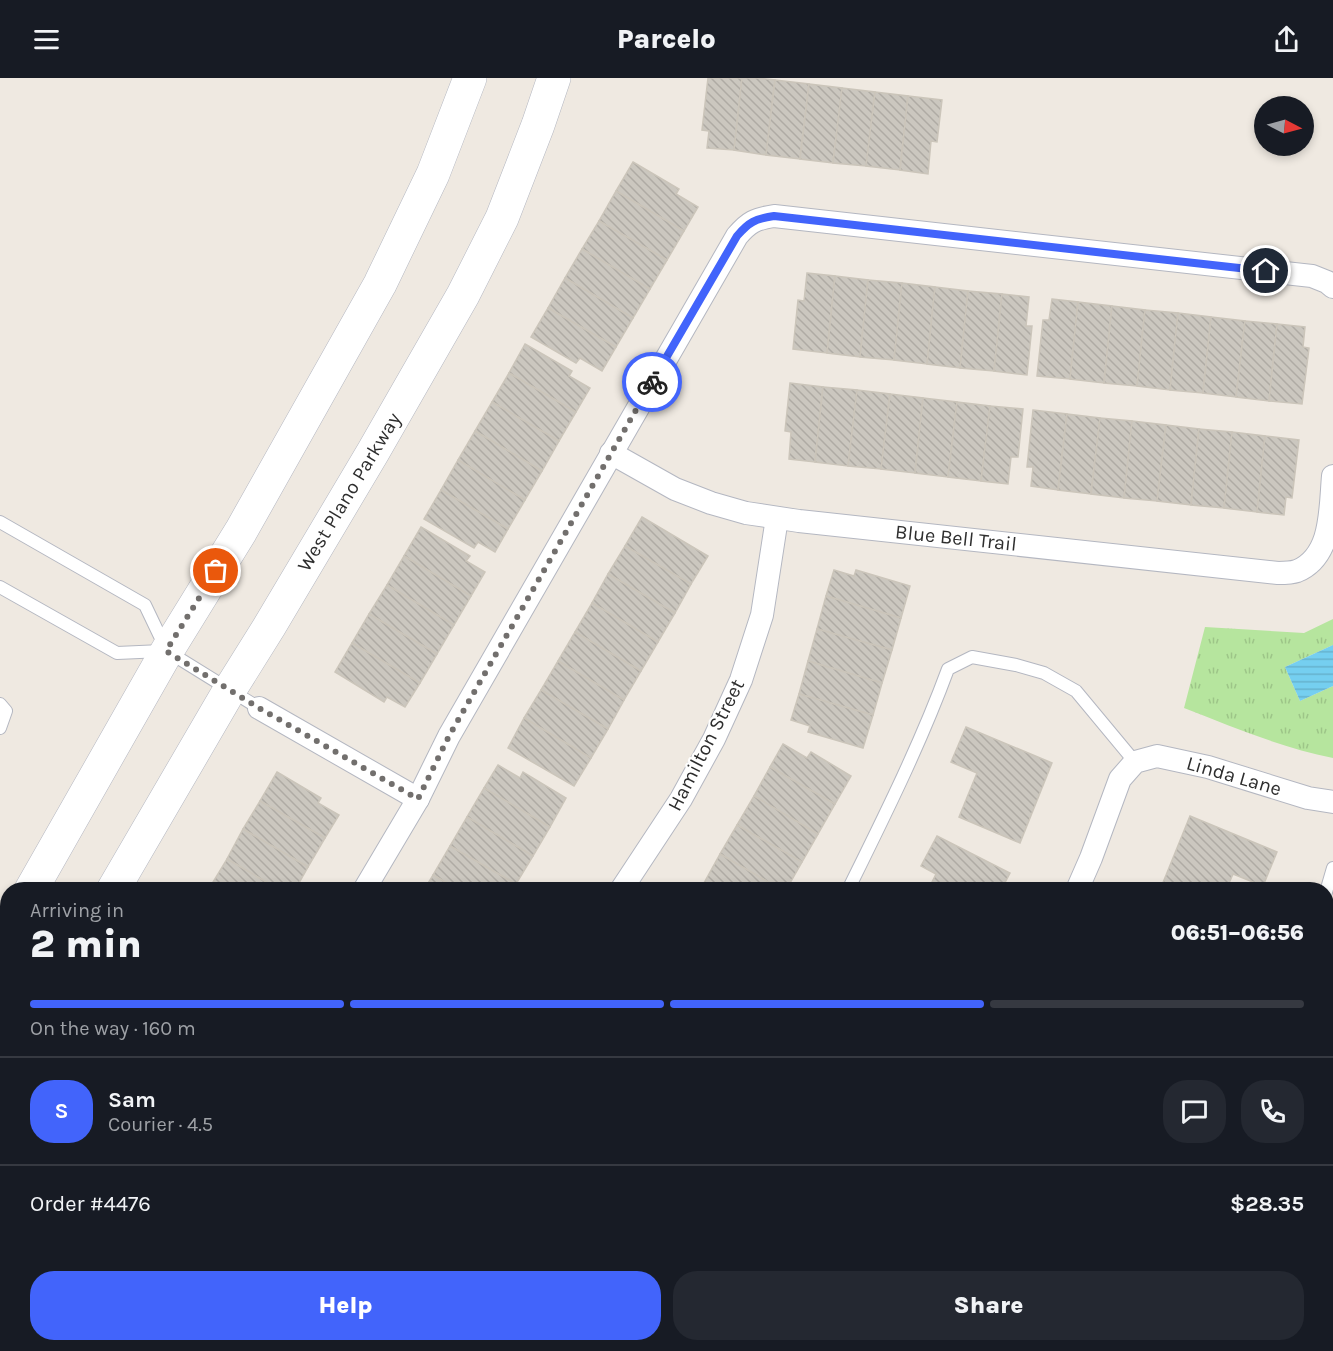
<!DOCTYPE html>
<html lang="en">
<head>
<meta charset="utf-8">
<style>
	:root { --surface:#171b24; --page:#242831; --text:#f1f3f6; --muted:#9ea1a6; --line:#363941; --accent:#4264fb }
	body { margin:0; font-family:Karla,sans-serif; background:var(--page); color:var(--text); height:100vh; display:flex; flex-direction:column; font-size:22px; white-space:nowrap }
	* { box-sizing:border-box; margin:0 }
	p { font-size:20px; color:var(--muted) }
	.icon { flex:none; width:33px; height:33px; fill:none; stroke:currentColor; stroke-width:2; stroke-linecap:round; stroke-linejoin:round }
	.map { position:relative; flex:1; overflow:hidden }
	.sheet { position:absolute; left:0px; top:804px; width:1334px; height:470px; display:flex; flex-direction:column; background:var(--surface); border-radius:24px 24px 0 0; box-shadow:0 3px 9px #0003 }
	.sheet>* { flex:none }
	.needle { width:39px; rotate:96deg }
	.fabs { position:absolute; left:1254px; top:18px; display:grid; gap:12px }
	.fabs a { display:grid; place-items:center; width:60px; height:60px; border-radius:50%; background:var(--surface); box-shadow:0 3px 9px #0003; font-size:30px }
	.pin { position:absolute; display:grid; place-items:center; width:51px; height:51px; color:#fff; margin:-26px; border:3px solid #fff; border-radius:50%; box-shadow:0 2px 6px #0007 }
	.courier { position:absolute; display:grid; place-items:center; width:60px; height:60px; margin:-30px; border:4px solid #4264fb; border-radius:50%; background:#fff; color:#222; box-shadow:0 2px 8px #0007 }
	.head em { font-style:normal; font-weight:800 }
	.head div { display:flex; flex-direction:column-reverse }
	.head { display:flex; align-items:center; justify-content:space-between; height:102px; padding:0 30px }
	h1 { font-size:39px; font-weight:800; line-height:45px }
	.bar { display:grid; grid-template-columns:repeat(4,1fr); gap:9px 6px; align-content:center; height:72px; padding:0 30px }
	.bar i { height:8px; border-radius:4px; background:var(--line) }
	.bar .current { background:var(--accent) }
	.bar p { grid-column:span 4 }
	.line { display:flex; align-items:center; gap:15px; padding:0 30px; border-top:2px solid var(--line) }
	.line div { flex:1 }
	.round { display:grid; place-items:center; flex:none; width:63px; height:63px; border-radius:24px; background:var(--page) }
	.button { display:flex; gap:12px; margin-top:auto; padding:12px 30px }
	.button a { flex:1; height:69px; border-radius:24px; background:var(--accent); color:#fff; font-size:24px; font-weight:800; line-height:69px; text-align:center }
	.button a+a { background:var(--page); color:var(--text) }
	header { display:flex; justify-content:space-between; align-items:center; height:78px; padding:0 30px; background:var(--surface); font-size:27px; font-weight:800 }
	.map>svg:first-child { display:block }
	.park { fill:url(#park-tufts) }
	.water { fill:url(#water-rules) }
	.building { fill:url(#building-back-hatch); stroke:#cbc5ba; stroke-width:1.5 }
	.lines { fill:none; stroke-linecap:round; stroke-linejoin:round }
	.service-casing { stroke:#b4b7c1; stroke-width:14 }
	.minor-casing { stroke:#b4b7c1; stroke-width:24 }
	.secondary-casing { stroke:#b4b7c1; stroke-width:34 }
	.service { stroke:#fff; stroke-width:12 }
	.minor { stroke:#fff; stroke-width:22 }
	.secondary { stroke:#fff; stroke-width:33 }
	.done { stroke:#726f6d; stroke-width:6; stroke-dasharray:0 10.8 }
	.route { stroke:#4264fb; stroke-width:8 }
	.labels { text-anchor:middle; dominant-baseline:central; stroke-width:4.5; stroke-linejoin:round; paint-order:stroke }
	.street-label { font-size:20px; fill:#2e2e2e; stroke:#fff }
</style>
</head>
<body>
<header><svg class="icon" aria-label="menu" viewBox="0 0 24 24"><path d="M4 6h16M4 12h16M4 18h16"/></svg>Parcelo<svg class="icon" aria-label="share" viewBox="0 0 24 24"><path d="M12 15V3M7 8l5-5 5 5M5 13v7h14v-7"/></svg></header>
<div class="map">
<svg width="1333" height="1273" viewBox="0 0 1333 1273">
	<defs>
		<pattern id="park-tufts" width="24" height="20" patternUnits="userSpaceOnUse" patternTransform="scale(1.5)"><rect width="24" height="20" fill="#b6e59e"/><path d="M3 7l-1-3M5 7V3M7 7l1-3M15 17l-1-3M17 17v-4M19 17l1-3" fill="none" stroke="#9dc588"/></pattern>
		<pattern id="water-rules" width="6" height="5" patternUnits="userSpaceOnUse" patternTransform="scale(1.5)"><rect width="6" height="5" fill="#75cff0"/><path d="M0 2.5h6" fill="none" stroke="#66b2ce"/></pattern>
		<pattern id="building-back-hatch" width="6" height="6" patternUnits="userSpaceOnUse" patternTransform="scale(1.5)"><rect width="6" height="6" fill="#cbc7bf"/><path d="M-1 5l2 2M0 0l6 6M5-1l2 2" fill="none" stroke="#afaba4"/></pattern>
	</defs>
	<rect width="100%" height="100%" fill="#efe9e1"/>
	<path class="park" d="M1333 541V567L1285 589 1300 623 1333 608V680C1282 670 1233 649 1184 630L1205 549 1304 555Z"/>
	<path class="water" d="M1333 567V608L1300 623 1285 589Z"/>
	<g class="building">
		<path d="M708 0H742L734 72 707 70 709 53 702 52Z"/>
		<path d="M742 0H757L775 2 766 77 734 72Z"/>
		<path d="M775 2 809 6 800 81 766 77Z"/>
		<path d="M809 6 842 10 833 85 800 81Z"/>
		<path d="M842 10 875 14 866 88 833 85Z"/>
		<path d="M875 14 908 18 900 92 866 88Z"/>
		<path d="M908 18 942 22 937 64 931 63 928 96 900 92Z"/>
		<path d="M633 84 679 111 676 116 698 129 684 153 616 113Z"/>
		<path d="M616 113 684 153 667 182 599 143Z"/>
		<path d="M599 143 667 182 650 211 582 171Z"/>
		<path d="M582 171 650 211 633 240 565 200Z"/>
		<path d="M807 195 835 198 827 275 793 271 798 222 804 223Z"/>
		<path d="M835 198 868 202 860 279 827 275Z"/>
		<path d="M565 200 633 240 616 269 548 230Z"/>
		<path d="M868 202 902 205 894 282 860 279Z"/>
		<path d="M902 205 935 209 927 286 894 282Z"/>
		<path d="M935 209 968 213 960 290 927 286Z"/>
		<path d="M968 213 1002 216 994 293 960 290Z"/>
		<path d="M1002 216 1029 219 1026 248H1032L1027 297 994 293Z"/>
		<path d="M1052 221 1078 224 1070 301 1037 298 1043 242H1049Z"/>
		<path d="M1078 224 1112 228 1104 305 1070 301Z"/>
		<path d="M1112 228 1145 232 1137 308 1104 305Z"/>
		<path d="M548 230 616 269 602 293 580 280 576 285 531 259Z"/>
		<path d="M1145 232 1178 235 1170 312 1137 308Z"/>
		<path d="M1178 235 1211 239 1203 315 1170 312Z"/>
		<path d="M1211 239 1245 243 1236 319 1203 315Z"/>
		<path d="M1245 243 1277 246 1269 323 1236 319Z"/>
		<path d="M1277 246 1305 249 1303 269 1309 270 1302 326 1269 323Z"/>
		<path d="M525 266 572 293 569 298 590 310 576 334 509 295Z"/>
		<path d="M509 295 576 334 559 363 492 324Z"/>
		<path d="M790 305 823 309 815 384 789 381 791 354 785 353Z"/>
		<path d="M823 309 857 312 848 388 815 384Z"/>
		<path d="M857 312 890 316 881 391 848 388Z"/>
		<path d="M890 316 923 320 915 395 881 391Z"/>
		<path d="M923 320 957 324 948 399 915 395Z"/>
		<path d="M492 324 559 363 542 393 475 353Z"/>
		<path d="M957 324 990 328 981 403 948 399Z"/>
		<path d="M990 328 1023 331 1018 379H1011L1008 406 981 403Z"/>
		<path d="M1033 332 1067 336 1058 412 1031 408 1033 389H1027Z"/>
		<path d="M1067 336 1100 340 1091 416 1058 412Z"/>
		<path d="M1100 340 1132 343 1124 420 1091 416Z"/>
		<path d="M1132 343 1166 347 1157 423 1124 420Z"/>
		<path d="M1166 347 1199 351 1191 427 1157 423Z"/>
		<path d="M1199 351 1232 354 1224 430 1191 427Z"/>
		<path d="M475 353 542 393 525 422 458 382Z"/>
		<path d="M1232 354 1265 358 1257 434 1224 430Z"/>
		<path d="M1265 358 1299 362 1292 420 1286 419 1284 437 1257 434Z"/>
		<path d="M458 382 525 422 508 451 441 412Z"/>
		<path d="M441 412 508 451 495 474 478 464 474 470 424 441Z"/>
		<path d="M642 439 708 478 691 506 625 468Z"/>
		<path d="M421 449 470 478 466 483 485 494 471 518 404 478Z"/>
		<path d="M625 468 691 506 675 535 608 496Z"/>
		<path d="M404 478 471 518 454 547 387 507Z"/>
		<path d="M834 492 854 498 856 492 910 508 901 540 826 518Z"/>
		<path d="M608 496 675 535 658 564 592 525Z"/>
		<path d="M387 507 454 547 437 576 369 536Z"/>
		<path d="M826 518 901 540 892 572 817 551Z"/>
		<path d="M592 525 658 564 641 593 575 554Z"/>
		<path d="M369 536 437 576 420 605 352 565Z"/>
		<path d="M817 551 892 572 882 605 808 583Z"/>
		<path d="M575 554 641 593 624 622 558 583Z"/>
		<path d="M352 565 420 605 405 629 387 619 384 624 335 594Z"/>
		<path d="M558 583 624 622 608 651 541 612Z"/>
		<path d="M808 583 882 605 873 637 799 616Z"/>
		<path d="M541 612 608 651 591 680 524 640Z"/>
		<path d="M799 616 873 637 863 670 808 654 810 648 791 642Z"/>
		<path d="M524 640 591 680 574 708 508 670Z"/>
		<path d="M966 649 1052 685 1020 765 959 739 977 695 951 684Z"/>
		<path d="M783 666 807 680 811 674 851 698 835 726 770 689Z"/>
		<path d="M498 687 520 700 523 694 566 720 550 749 484 710Z"/>
		<path d="M770 689 835 726 818 756 754 718Z"/>
		<path d="M277 694 321 720 318 725 339 737 325 760 260 723Z"/>
		<path d="M484 710 550 749 533 778 467 739Z"/>
		<path d="M754 718 818 756 802 784 737 747Z"/>
		<path d="M260 723 325 760 308 789 243 751Z"/>
		<path d="M1190 738 1277 774 1263 808 1233 796 1226 812H1160Z"/>
		<path d="M467 739 533 778 516 806 450 768Z"/>
		<path d="M737 747 802 784 786 812H782L720 776Z"/>
		<path d="M243 751 308 789 295 812H280L227 781Z"/>
		<path d="M937 758 1010 795 1001 812H928L936 796 921 788Z"/>
		<path d="M450 768 516 806 513 812H459L433 797Z"/>
		<path d="M720 776 782 812H715L704 805Z"/>
		<path d="M227 781 280 812H214L210 809Z"/>
		<path d="M433 797 459 812H424Z"/>
		<path d="M704 805 715 812H700Z"/>
		<path d="M1333 885V974L1326 970V921L1330 914 1326 911V896Z"/>
		<path d="M1326 987 1333 991V1044L1326 1055Z"/>
		<path d="M8 1155V1185L0 1180V1168Z"/>
		<path d="M0 1180 8 1185V1224L0 1219Z"/>
		<path d="M163 1266H204L216 1273H159Z"/>
		<path d="M204 1266H250L246 1273H216Z"/>
		<path d="M396 1266 406 1273H391Z"/>
		<path d="M396 1266H456L466 1273H406Z"/>
		<path d="M456 1266H487L483 1273H466Z"/>
		<path d="M608 1266H616L627 1273H604Z"/>
		<path d="M634 1266H707L702 1273H644Z"/>
		<path d="M884 1266H979L975 1273H895Z"/>
		<path d="M1105 1266H1175L1186 1272 1108 1273 1111 1269Z"/>
	</g>
	<g class="lines">
		<defs>
			<g id="service">
				<path d="M0 444 145 527 167 573 259 630"/>
				<path d="M0 509 117 575 162 573"/>
				<path d="M0 626 6 633 0 650"/>
				<path d="M848 812C884 739 920 667 948 591L972 579 1016 587 1044 595 1076 613 1135 684"/>
				<path d="M1326 814 1333 790"/>
				<path d="M545 1273 549 1266"/>
				<path d="M1027 1273 1032 1266"/>
			</g>
			<g id="minor">
				<path d="M611 375 675 411 711 425 746 435 799 443 1278 495C1284 495 1291 495 1297 493 1333 478 1330 430 1333 398"/>
				<path d="M259 630 418 721"/>
				<path d="M364 812 418 721 449 658 737 158C749 144 755 141 774 138L1312 198 1327 204 1333 209"/>
				<path d="M621 812 681 721 714 661 741 602 762 537 777 440"/>
				<path d="M1077 812 1091 780 1120 701 1135 684 1157 678 1208 689 1308 720 1333 724"/>
				<path d="M1326 1188 1333 1177"/>
				<path d="M89 1273 93 1266"/>
				<path d="M322 1273 326 1266"/>
				<path d="M780 1273 785 1266"/>
				<path d="M1270 1273 1274 1266"/>
			</g>
			<g id="secondary">
				<path d="M31 812 167 573 241 453 380 206 433 96 470 0"/>
				<path d="M113 812 229 613 269 549 373 374 463 217 502 140 538 47 554 0"/>
				<path d="M0 866 8 853"/>
				<path d="M0 1009 8 996"/>
			</g>
		</defs>
		<use href="#service" class="service-casing"/>
		<use href="#minor" class="minor-casing"/>
		<use href="#secondary" class="secondary-casing"/>
		<use href="#service" class="service"/>
		<use href="#minor" class="minor"/>
		<use href="#secondary" class="secondary"/>
	</g>
	<g class="lines">
		<path class="done" d="M216 493 166 573 259 630 418 721 449 658 652 304"/>
		<path class="route" d="M652 304 737 158C749 144 755 141 774 138L1266 193"/>
	</g>
	<g class="labels">
		<g class="street-label">
			<text transform="translate(349 414) rotate(-59)">West Plano Parkway</text>
			<text transform="translate(956 460) rotate(6)">Blue Bell Trail</text>
			<text transform="translate(706 667) rotate(-63)">Hamilton Street</text>
			<text transform="translate(1234 698) rotate(16)">Linda Lane</text>
		</g>
	</g>
</svg>
<div class="fabs">
<a><svg class="needle" viewBox="-14 -14 28 28"><path d="M0-13l5 13h-10z" fill="#e53935"/><path d="M0 13l5-13h-10z" fill="#9ea1a6"/></svg></a>
</div>
<div class="pin" style="left:216px;top:493px;background:#ea580c"><svg class="icon" aria-label="bag" viewBox="0 0 24 24"><path d="M5 8h14l-1 12H6zM9 8a3 3 0 0 1 6 0"/></svg></div>
<div class="pin" style="left:1266px;top:193px;background:#1f2937"><svg class="icon" aria-label="home" viewBox="0 0 24 24"><path d="M3 11l9-7 9 7M6 9v11h12V9"/></svg></div>
<div class="courier" style="left:652px;top:304px"><svg class="icon" aria-label="bike" viewBox="0 0 24 24"><circle cx="6" cy="16" r="4"/><circle cx="18" cy="16" r="4"/><path d="M6 16l4-8h5l3 8M10 8l3 8H6M13 5h3"/></svg></div>
<section class="sheet">
<div class="head"><div><h1>2 min</h1><p>Arriving in</p></div><em>06:51–06:56</em></div>
<div class="bar"><i class="current"></i><i class="current"></i><i class="current"></i><i></i><p>On the way · 160 m</p></div>
<div class="line" style="height:108px"><b class="round" style="background:var(--accent);color:#fff">S</b><div><b>Sam</b><p>Courier · 4.5</p></div><a class="round"><svg class="icon" aria-label="chat" viewBox="0 0 24 24"><path d="M4 5h16v11H9l-5 4z"/></svg></a><a class="round"><svg class="icon" aria-label="phone" viewBox="0 0 24 24"><path d="M5 4h4l2 5-3 2q2 4 5 5l2-3 5 2v4C11 20 4 13 5 4z"/></svg></a></div>
<div class="line" style="height:78px"><div>Order #4476</div><b>$28.35</b></div>
<div class="button"><a>Help</a><a>Share</a></div>
</section>
</div>
</body>
</html>
